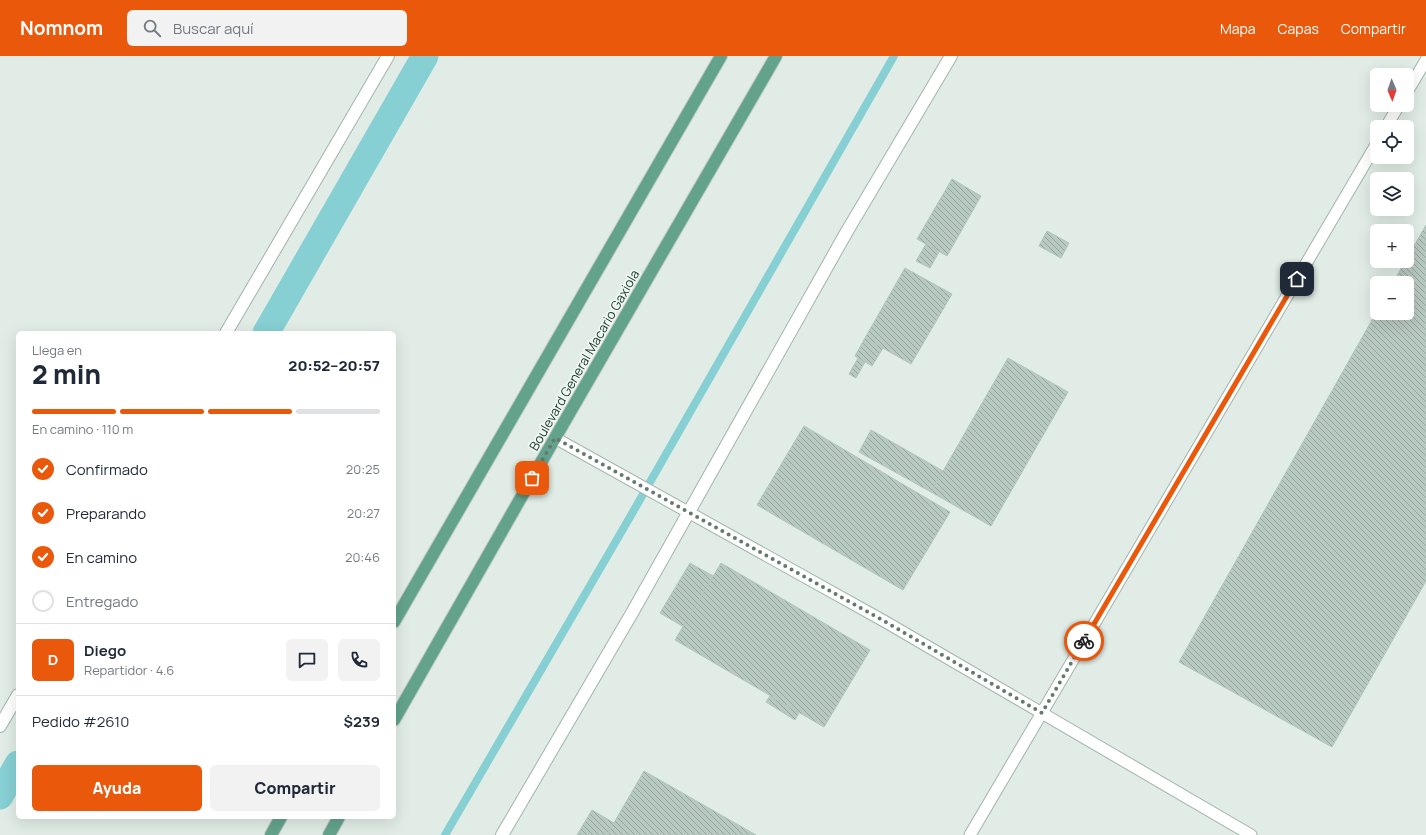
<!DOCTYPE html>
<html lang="es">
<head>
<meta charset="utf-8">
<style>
	:root { --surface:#fff; --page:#f2f2f3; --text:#1f2937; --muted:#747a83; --line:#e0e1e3; --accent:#ea580c }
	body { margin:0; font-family:Manrope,sans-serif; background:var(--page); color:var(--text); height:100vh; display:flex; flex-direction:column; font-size:15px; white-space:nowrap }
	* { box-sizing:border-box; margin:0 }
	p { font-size:13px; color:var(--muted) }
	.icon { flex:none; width:22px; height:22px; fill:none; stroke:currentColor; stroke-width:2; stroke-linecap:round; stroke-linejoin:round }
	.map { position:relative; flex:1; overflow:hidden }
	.side { position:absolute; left:16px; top:275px; width:380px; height:488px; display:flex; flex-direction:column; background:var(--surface); border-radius:6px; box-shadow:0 4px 16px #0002 }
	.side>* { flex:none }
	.needle { width:26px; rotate:178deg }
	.tools { position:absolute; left:1370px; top:12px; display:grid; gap:8px }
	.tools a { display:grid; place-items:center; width:44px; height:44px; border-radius:6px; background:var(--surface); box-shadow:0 4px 16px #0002; font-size:20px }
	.pin { position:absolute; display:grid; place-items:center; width:34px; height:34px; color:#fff; margin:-17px; border-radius:8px; box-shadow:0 2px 6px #0006 }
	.courier { position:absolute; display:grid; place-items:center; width:40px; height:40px; margin:-20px; border:3px solid #ea580c; border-radius:50%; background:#fff; color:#222; box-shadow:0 1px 5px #0007 }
	.overview em { font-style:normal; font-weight:800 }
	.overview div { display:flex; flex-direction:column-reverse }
	.overview { display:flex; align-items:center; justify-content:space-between; height:68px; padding:0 16px }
	h1 { font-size:26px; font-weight:800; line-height:30px }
	.bar { display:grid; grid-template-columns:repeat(4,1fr); gap:6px 4px; align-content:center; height:48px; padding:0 16px }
	.bar i { height:5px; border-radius:3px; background:var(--line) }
	.bar .selected { background:var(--accent) }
	.bar p { grid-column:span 4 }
	.line { display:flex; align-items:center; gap:10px; padding:0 16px; border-top:1px solid var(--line) }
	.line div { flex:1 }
	.round { display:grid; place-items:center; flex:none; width:42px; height:42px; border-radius:6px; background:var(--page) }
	ol { padding:0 16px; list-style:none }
	li { display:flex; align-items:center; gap:12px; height:44px }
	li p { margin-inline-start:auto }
	li .icon { padding:4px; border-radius:50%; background:var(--accent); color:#fff; stroke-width:4 }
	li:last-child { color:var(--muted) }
	li i { width:22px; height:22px; border:2px solid var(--line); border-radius:50% }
	.primary-button { display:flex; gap:8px; margin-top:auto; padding:8px 16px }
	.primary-button a { flex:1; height:46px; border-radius:6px; background:var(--accent); color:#fff; font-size:16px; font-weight:800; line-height:46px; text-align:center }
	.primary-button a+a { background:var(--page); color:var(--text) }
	header { display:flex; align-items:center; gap:24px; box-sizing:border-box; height:56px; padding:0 20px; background:var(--accent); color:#fff }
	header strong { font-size:19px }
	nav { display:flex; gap:22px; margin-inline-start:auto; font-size:14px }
	.search { width:280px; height:36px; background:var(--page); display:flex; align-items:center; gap:10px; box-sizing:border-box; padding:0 14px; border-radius:6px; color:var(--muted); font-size:15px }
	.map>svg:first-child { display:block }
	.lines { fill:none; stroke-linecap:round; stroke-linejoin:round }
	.stream { stroke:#86cfd3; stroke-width:8 }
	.canal { stroke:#86cfd3; stroke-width:27 }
	.building { fill:url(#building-back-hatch); stroke:#b2c5bc }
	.lane-casing { stroke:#a3b4ac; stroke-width:13 }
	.street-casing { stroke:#a3b4ac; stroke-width:14 }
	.primary-casing { stroke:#c1c9c6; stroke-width:14 }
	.lane { stroke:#fff; stroke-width:11 }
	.street { stroke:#fff; stroke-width:12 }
	.primary { stroke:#63a38c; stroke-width:12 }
	.done { stroke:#637a71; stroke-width:4; stroke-dasharray:0 7.2 }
	.route { stroke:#ea580c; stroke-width:5 }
	.labels { text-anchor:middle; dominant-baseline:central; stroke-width:3.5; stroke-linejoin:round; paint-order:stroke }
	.street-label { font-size:13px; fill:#203d32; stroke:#f1f8f4 }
</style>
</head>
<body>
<header>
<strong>Nomnom</strong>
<div class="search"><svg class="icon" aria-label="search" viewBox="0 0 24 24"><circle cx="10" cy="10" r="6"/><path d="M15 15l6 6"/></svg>Buscar aquí</div>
<nav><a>Mapa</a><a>Capas</a><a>Compartir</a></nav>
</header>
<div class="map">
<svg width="1426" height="779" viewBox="0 0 1426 779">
	<defs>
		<pattern id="building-back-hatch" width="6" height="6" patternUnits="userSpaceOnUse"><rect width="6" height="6" fill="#b8c9c1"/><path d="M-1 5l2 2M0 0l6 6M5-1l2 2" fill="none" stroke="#95a49d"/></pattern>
	</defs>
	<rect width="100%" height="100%" fill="#e0ece5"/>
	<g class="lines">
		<path class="stream" d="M445 779 630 461 894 0"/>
		<g class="canal">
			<path d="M266 277 425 0"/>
			<path d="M0 740 18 708"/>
		</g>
	</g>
	<g class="building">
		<path d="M952 123 981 140 947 200 917 183Z"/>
		<path d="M1426 169V525L1332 691 1179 606 1377 255V257H1407V227H1393L1405 205H1407V202Z"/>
		<path d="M1047 175 1069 187 1061 202 1039 190Z"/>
		<path d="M926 188 939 196 930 212 916 205Z"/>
		<path d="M905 212 952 238 911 308 865 282Z"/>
		<path d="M865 282 883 292 872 310 855 300Z"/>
		<path d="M858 302 865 306 856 322 849 318Z"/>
		<path d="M1008 302 1068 336 991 470 931 436Z"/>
		<path d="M804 370 950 456 903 534 757 449Z"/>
		<path d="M871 374 943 415 931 436 859 396Z"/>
		<path d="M690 507 713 520 684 571 660 557Z"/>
		<path d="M721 507 870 594 824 671 675 584Z"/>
		<path d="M770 640 799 657 795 664 766 646Z"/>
		<path d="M644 715 756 779H607Z"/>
		<path d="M592 754 614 767 607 779H577Z"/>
	</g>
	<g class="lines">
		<defs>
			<g id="lane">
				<path d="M1407 36 1426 4"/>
				<path d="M1386 71 1399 49"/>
				<path d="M555 382 884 565 1251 779"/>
				<path d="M970 779 1377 87"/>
			</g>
			<g id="street">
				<path d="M226 277 388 0"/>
				<path d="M0 670 18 639"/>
				<path d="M502 779 632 557 846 177 951 0"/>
			</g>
			<g id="primary">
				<path d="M394 566 721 0"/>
				<path d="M394 664 555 382 776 0"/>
				<path d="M271 779 281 761"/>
				<path d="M329 779 339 761"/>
			</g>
		</defs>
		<use href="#lane" class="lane-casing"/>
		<use href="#street" class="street-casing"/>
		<use href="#primary" class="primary-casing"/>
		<use href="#lane" class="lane"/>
		<use href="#street" class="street"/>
		<use href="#primary" class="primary"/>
	</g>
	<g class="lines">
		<path class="done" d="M532 422 555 382 884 565 1042 657 1084 585"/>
		<path class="route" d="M1084 585 1297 223"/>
	</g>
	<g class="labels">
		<g class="street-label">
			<text transform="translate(584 304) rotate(-60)">Boulevard General Macario Gaxiola</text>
		</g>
	</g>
</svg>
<div class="tools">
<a><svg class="needle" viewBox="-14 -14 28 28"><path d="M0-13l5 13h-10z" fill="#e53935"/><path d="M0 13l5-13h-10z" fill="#747a83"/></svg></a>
<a><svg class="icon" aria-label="locate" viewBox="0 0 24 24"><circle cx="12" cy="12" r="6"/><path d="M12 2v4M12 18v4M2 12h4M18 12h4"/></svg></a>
<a><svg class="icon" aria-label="layers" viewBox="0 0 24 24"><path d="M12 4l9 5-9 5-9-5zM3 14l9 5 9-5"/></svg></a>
<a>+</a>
<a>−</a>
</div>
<div class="pin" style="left:532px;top:422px;background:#ea580c"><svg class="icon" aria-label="bag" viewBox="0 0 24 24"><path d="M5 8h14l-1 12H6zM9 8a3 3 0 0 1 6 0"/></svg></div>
<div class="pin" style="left:1297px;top:223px;background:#1f2937"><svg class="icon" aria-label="home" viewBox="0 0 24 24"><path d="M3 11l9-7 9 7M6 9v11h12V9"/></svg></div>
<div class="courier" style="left:1084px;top:585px"><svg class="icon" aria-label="bike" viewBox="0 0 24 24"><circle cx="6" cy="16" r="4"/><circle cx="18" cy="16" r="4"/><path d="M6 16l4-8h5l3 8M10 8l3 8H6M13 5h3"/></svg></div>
<section class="side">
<div class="overview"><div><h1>2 min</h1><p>Llega en</p></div><em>20:52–20:57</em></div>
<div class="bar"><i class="selected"></i><i class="selected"></i><i class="selected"></i><i></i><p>En camino · 110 m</p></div>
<ol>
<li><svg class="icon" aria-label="check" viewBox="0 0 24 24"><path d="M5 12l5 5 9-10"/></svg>Confirmado<p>20:25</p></li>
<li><svg class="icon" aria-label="check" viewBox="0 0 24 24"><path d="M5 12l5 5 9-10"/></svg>Preparando<p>20:27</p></li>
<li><svg class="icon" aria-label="check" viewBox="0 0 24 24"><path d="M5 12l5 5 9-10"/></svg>En camino<p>20:46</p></li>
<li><i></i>Entregado</li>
</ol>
<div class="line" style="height:72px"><b class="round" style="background:var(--accent);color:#fff">D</b><div><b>Diego</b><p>Repartidor · 4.6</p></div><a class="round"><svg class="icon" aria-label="chat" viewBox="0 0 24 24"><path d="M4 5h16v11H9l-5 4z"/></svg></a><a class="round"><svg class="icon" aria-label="phone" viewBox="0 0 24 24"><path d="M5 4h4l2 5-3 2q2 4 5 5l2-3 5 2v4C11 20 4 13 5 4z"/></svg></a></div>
<div class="line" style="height:52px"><div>Pedido #2610</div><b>$239</b></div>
<div class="primary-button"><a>Ayuda</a><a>Compartir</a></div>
</section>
</div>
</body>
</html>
